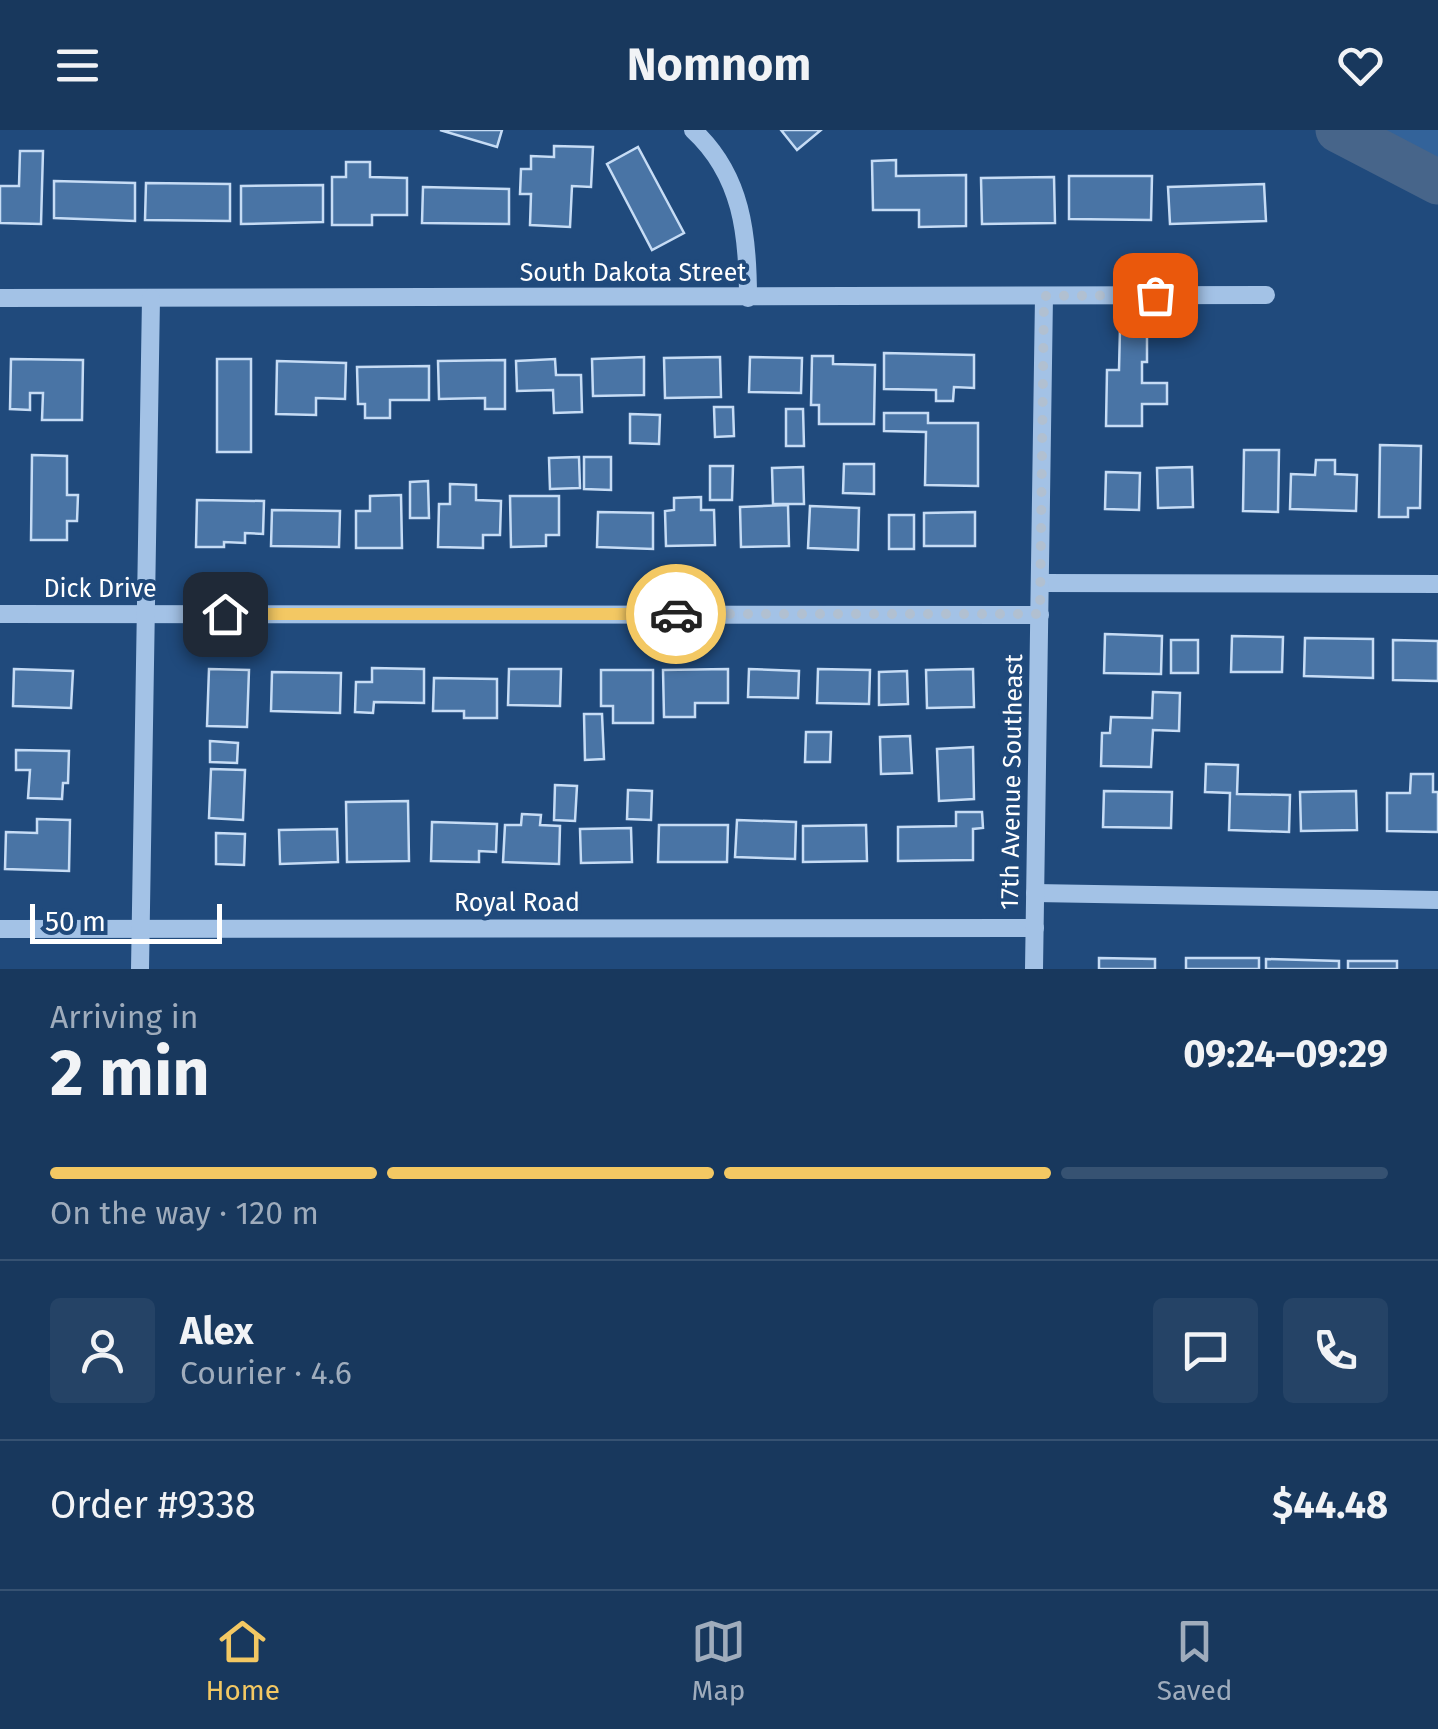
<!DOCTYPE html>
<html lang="en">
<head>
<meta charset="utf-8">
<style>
	:root { --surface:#18385d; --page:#254366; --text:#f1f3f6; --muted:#9facbc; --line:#365272; --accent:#f3c863 }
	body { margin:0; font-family:"Fira Sans",sans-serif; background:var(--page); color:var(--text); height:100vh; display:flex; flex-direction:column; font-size:38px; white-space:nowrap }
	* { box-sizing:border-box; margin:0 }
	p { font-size:32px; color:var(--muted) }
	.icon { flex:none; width:55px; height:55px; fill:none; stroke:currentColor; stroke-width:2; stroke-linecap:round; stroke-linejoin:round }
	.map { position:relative; height:839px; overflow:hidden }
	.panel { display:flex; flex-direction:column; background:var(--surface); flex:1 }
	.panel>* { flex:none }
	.scale { position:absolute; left:30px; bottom:25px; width:192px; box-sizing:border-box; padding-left:10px; border:5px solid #fff; border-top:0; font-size:28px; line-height:35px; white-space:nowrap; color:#fff; -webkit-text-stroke:8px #204a7c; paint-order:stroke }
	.pin { position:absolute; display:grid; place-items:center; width:85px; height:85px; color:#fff; margin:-42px; border-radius:20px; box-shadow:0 5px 15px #0006 }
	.courier { position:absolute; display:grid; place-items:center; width:100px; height:100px; margin:-50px; border:8px solid #f3c863; border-radius:50%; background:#fff; color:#222; box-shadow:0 2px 12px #0007 }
	.overview em { font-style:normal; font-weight:700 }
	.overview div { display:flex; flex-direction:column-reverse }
	.overview { display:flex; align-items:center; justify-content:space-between; height:170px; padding:0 50px }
	h1 { font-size:65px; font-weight:700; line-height:75px }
	.bar { display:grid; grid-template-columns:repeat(4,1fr); gap:15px 10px; align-content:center; height:120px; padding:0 50px }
	.bar i { height:12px; border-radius:8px; background:var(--line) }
	.bar .current { background:var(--accent) }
	.bar p { grid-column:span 4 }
	.line { display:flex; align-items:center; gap:25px; padding:0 50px; border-top:2px solid var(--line) }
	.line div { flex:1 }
	.round { display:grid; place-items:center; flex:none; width:105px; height:105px; border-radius:10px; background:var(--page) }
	header { display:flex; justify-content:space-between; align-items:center; height:130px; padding:0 50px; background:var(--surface); font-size:45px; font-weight:700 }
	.tabs { display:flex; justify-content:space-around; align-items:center; height:140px; border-top:2px solid var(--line); background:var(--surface); font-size:28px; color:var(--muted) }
	.tabs a { display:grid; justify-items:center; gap:5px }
	.tabs .current { color:var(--accent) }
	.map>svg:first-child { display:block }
	.green { fill:#33639a }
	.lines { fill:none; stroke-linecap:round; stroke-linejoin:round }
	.river { stroke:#47658a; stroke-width:45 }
	.building { fill:#4974a5; stroke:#c6dcf5; stroke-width:2.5 }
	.minor { stroke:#a3c2e6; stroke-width:18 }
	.done { stroke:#b1c0d1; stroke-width:10; stroke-dasharray:0 18 }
	.route { stroke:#f3c863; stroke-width:12 }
	.labels { text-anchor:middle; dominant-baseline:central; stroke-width:8; stroke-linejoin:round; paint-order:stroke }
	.street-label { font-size:25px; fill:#fff; stroke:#204a7c }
</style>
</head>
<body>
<header><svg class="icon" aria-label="menu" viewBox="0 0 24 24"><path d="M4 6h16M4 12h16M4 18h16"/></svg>Nomnom<svg class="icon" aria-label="heart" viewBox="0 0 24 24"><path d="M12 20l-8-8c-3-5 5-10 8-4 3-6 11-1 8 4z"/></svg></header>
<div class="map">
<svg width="1438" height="839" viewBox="0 0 1438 839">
	<rect width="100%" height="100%" fill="#204a7c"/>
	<path class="green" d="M1338 0H1438V52L1342 2Z"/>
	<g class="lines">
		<path class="river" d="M1338 0 1438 52"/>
	</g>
	<g class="building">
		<path d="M440 0H502L497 17Z"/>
		<path d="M781 0H821L797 20Z"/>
		<path d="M554 16 593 17 591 57 572 56 570 97 530 95 531 64H520L521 39H531V26L554 27Z"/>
		<path d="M638 17 684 103 652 120 607 34Z"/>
		<path d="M20 21H43L41 94 0 93V56H19Z"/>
		<path d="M896 30V46L966 45V96L919 97V80H873L872 31Z"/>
		<path d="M346 32H370V47L407 48V85H372V95H332V47H346Z"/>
		<path d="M1069 46H1152L1151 90 1069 89Z"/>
		<path d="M1054 47 1055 93 982 94 981 48Z"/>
		<path d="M54 51 135 53V91L54 88Z"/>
		<path d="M146 53 230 54V91L145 90Z"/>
		<path d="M1264 54 1266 91 1170 94 1168 57Z"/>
		<path d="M323 55V92L241 94V56Z"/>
		<path d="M423 57 509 59V94L422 93Z"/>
		<path d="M1120 199H1147V232H1142V253H1167V274H1142V296H1106L1107 240H1119Z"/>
		<path d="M884 223 974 225V258L954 257 953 271H936V260L884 259Z"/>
		<path d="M812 226H833V234L875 235 874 294H819V275H811Z"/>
		<path d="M644 227V265L593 266 592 229Z"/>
		<path d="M720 227 721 267 665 268 664 228Z"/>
		<path d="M750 227 802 228 801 263 749 262Z"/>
		<path d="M11 229 83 230 82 290H42L43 263H30V280L10 279Z"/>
		<rect x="217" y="229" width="34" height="93"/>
		<path d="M555 229 556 245H581L582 282 554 283 553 260 517 261 516 231Z"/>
		<path d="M505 230V279H485V268L439 269 438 231Z"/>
		<path d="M277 231 346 233 345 269 316 268V285L276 284Z"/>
		<path d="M429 236V270H390V288H365V274H358L357 237Z"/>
		<path d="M714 277H733L734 306 715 307Z"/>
		<path d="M786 279H803L804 316H786Z"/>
		<path d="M884 283H928V293H978V356L925 355 926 302 884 301Z"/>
		<path d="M630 284 660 285 659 314 630 313Z"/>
		<path d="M1380 315 1421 316 1420 378H1408V387H1379Z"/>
		<path d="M1244 320H1279L1278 382 1243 381Z"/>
		<path d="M32 325 67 326V365H78L77 391H67V410H31Z"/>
		<path d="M579 327 580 358 550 359 549 328Z"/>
		<path d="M584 327H611V360L584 359Z"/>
		<path d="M1316 330H1335V344L1357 345 1356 381 1290 379 1291 344 1315 345Z"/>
		<path d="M844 334H874V364L843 363Z"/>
		<path d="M710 336H733L732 370H710Z"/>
		<path d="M803 337 804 374H773L772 338Z"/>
		<path d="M1192 337 1193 377 1158 378 1157 338Z"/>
		<path d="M1106 342 1140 343 1139 380 1105 379Z"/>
		<path d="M428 351 429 388H410V352Z"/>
		<path d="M450 354 476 355V370L501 371 500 405H483V418L438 417 439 374H450Z"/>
		<path d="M401 365 402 418H356V381H370V366Z"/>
		<path d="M510 366H559V405H546V416L511 417Z"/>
		<path d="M701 367V380H714L715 415 666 416 665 381 674 380V368Z"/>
		<path d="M197 370 264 371 263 404 245 403V413L224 412V417H196Z"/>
		<path d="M788 375 789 416 741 417 740 377Z"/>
		<path d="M810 376 859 378 858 420 808 418Z"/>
		<path d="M272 380 340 381 339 417 271 416Z"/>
		<path d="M598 382 653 383V419L597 417Z"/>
		<path d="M975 382V416H924V383Z"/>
		<rect x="889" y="385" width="25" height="34"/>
		<path d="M1105 504 1162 506 1161 544 1104 543Z"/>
		<path d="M1232 506 1283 507 1282 542H1231Z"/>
		<path d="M1305 508 1373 509V548L1304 546Z"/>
		<rect x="1171" y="510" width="27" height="33"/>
		<path d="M1393 510 1438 511V551L1393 550Z"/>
		<path d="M372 538 424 539V573L374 572 373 583 355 582 356 552H372Z"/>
		<path d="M14 539 73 541 71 578 13 576Z"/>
		<path d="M209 539 249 540 247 597 207 596Z"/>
		<path d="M509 539H561L560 576 508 575Z"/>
		<path d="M728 539V573H695V587H664L663 540Z"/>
		<path d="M749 539 799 541 798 568 748 567Z"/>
		<path d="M818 539 870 540 869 574 817 573Z"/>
		<path d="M973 539 974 577 927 578 926 540Z"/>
		<path d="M601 540H653V593H613V576H601Z"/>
		<path d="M907 541 908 574 879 575V542Z"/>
		<path d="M272 542 341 543 340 583 271 581Z"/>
		<path d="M434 548 497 549V588H464V581H433Z"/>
		<path d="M1153 562 1180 563 1179 601 1153 600 1151 637 1101 636 1102 603H1110L1111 587 1152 588Z"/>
		<path d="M584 584H602L604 629 585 630Z"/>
		<path d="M806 602H831L830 632H805Z"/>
		<path d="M910 606 912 643 881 644 880 607Z"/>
		<path d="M210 611 238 613 237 633 210 632Z"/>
		<path d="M973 617 974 669 939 671 937 619Z"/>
		<path d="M16 620 69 621 68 653H63L62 669 28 668 30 640H16Z"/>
		<path d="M1206 634 1238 635 1237 664 1290 665 1289 702 1229 700 1230 663 1205 662Z"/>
		<path d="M211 639 245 640 243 690 209 688Z"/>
		<path d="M1411 644H1433V662H1438V702L1387 701V663H1410Z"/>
		<path d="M555 655 577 656 575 691 554 690Z"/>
		<path d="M628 660 652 661 651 690 627 689Z"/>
		<path d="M1104 661 1172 662 1171 698 1103 697Z"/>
		<path d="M1356 661 1357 700 1301 701 1300 662Z"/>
		<path d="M408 671 409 731 347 732 346 672Z"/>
		<path d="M956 682H982L983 698 973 699V730L898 731V697L956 696Z"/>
		<path d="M522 684 541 685 540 695 560 696 559 734 503 732 505 695H521Z"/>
		<path d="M37 689 70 690 69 741 5 739 6 702 37 703Z"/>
		<path d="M737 690 796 692 795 729 735 727Z"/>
		<path d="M432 692 497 694 496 722 479 721V732L431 731Z"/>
		<path d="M659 695H728L727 732H658Z"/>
		<path d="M866 695 867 731 803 732V696Z"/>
		<path d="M631 698 632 732 581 733 580 699Z"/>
		<path d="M337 699 338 732 280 734 279 700Z"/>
		<path d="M216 703 245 704 244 735 216 734Z"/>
		<path d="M1099 828 1155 829V839H1099Z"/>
		<rect x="1186" y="828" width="73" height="11"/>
		<path d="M1266 829 1339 831V839H1266Z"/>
		<rect x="1348" y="831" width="49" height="8"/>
	</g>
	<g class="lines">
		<g class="minor">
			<path d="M693 0C742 45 748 105 748 168"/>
			<path d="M0 168 1266 165"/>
			<path d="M1040 453 1438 454"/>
			<path d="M0 484 1040 485"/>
			<path d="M1035 763 1438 770"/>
			<path d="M0 799 1035 798"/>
			<path d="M140 839 151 168"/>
			<path d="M1034 839 1044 166"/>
		</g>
	</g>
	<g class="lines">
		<path class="done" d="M676 484H1040L1044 166 1155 165"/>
		<path class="route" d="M225 484H676"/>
	</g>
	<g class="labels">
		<g class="street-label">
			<text x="633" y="143">South Dakota Street</text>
			<text x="100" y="459">Dick Drive</text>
			<text transform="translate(1012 652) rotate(-89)">17th Avenue Southeast</text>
			<text x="517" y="773">Royal Road</text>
		</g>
	</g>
</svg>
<div class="scale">50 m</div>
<div class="pin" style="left:1155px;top:165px;background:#ea580c"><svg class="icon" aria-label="bag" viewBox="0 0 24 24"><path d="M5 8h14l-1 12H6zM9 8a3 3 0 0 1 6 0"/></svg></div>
<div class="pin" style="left:225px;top:484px;background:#1f2937"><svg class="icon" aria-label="home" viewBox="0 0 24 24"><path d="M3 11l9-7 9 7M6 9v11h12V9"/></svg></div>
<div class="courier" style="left:676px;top:484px"><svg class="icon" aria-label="car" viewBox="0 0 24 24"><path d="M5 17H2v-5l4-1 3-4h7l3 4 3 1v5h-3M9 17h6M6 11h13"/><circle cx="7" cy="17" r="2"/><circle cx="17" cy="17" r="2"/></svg></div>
</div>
<section class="panel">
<div class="overview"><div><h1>2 min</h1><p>Arriving in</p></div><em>09:24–09:29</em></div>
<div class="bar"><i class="current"></i><i class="current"></i><i class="current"></i><i></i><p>On the way · 120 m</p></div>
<div class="line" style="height:180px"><a class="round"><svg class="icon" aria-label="person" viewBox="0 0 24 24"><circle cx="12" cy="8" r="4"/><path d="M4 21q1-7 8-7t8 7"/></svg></a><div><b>Alex</b><p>Courier · 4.6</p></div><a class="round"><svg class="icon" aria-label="chat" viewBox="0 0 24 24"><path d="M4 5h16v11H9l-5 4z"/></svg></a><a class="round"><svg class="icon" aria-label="phone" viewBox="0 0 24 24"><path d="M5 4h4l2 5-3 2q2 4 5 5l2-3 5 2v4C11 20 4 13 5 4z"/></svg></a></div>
<div class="line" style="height:130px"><div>Order #9338</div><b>$44.48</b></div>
</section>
<nav class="tabs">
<a class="current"><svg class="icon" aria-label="home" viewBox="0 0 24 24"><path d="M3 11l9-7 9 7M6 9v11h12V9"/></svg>Home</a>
<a><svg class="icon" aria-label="map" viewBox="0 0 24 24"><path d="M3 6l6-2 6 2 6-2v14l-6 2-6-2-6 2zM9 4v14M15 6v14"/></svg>Map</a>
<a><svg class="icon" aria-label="saved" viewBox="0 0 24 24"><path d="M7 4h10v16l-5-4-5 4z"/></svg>Saved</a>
</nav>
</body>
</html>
